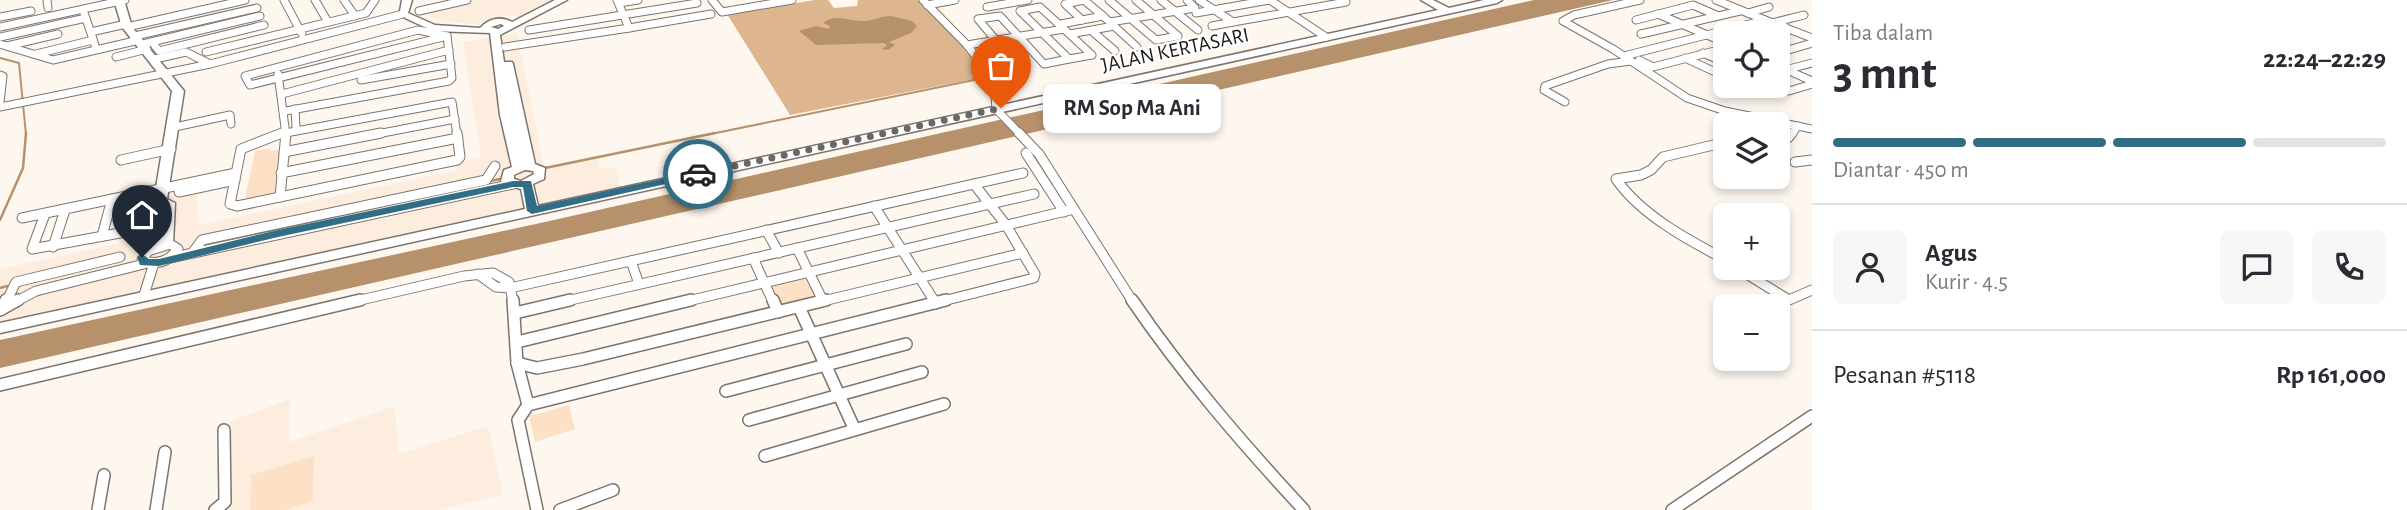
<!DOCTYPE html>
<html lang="id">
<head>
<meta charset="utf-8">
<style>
	:root { --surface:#fff; --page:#f7f7f7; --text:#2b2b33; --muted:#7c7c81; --line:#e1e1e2; --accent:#316d84 }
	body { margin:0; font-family:"Alegreya Sans",sans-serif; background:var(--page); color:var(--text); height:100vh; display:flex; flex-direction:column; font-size:26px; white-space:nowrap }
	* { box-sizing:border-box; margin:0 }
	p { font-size:23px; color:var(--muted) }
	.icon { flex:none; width:38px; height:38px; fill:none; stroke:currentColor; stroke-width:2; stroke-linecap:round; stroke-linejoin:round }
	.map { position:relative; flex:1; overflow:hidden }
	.sheet { display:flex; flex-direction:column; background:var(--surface); width:595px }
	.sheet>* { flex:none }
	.tools { position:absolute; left:1713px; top:21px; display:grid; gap:14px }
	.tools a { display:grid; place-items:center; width:77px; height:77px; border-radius:10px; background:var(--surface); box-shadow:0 4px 10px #0003; font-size:35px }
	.pin { position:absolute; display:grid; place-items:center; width:60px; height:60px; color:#fff; margin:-72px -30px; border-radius:50% 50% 50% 0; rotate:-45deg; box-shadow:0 0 7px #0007 }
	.pin .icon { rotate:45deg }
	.courier { position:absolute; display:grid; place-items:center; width:70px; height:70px; margin:-35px; border:5px solid #316d84; border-radius:50%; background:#fff; color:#222; box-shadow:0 2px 9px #0007 }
	.bubble { position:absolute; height:49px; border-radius:10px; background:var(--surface); box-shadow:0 4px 10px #0003; font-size:23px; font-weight:600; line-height:49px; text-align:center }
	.headline em { font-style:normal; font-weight:600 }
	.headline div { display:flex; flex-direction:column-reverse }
	.headline { display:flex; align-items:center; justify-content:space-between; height:119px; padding:0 21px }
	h1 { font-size:46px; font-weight:600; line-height:52px }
	.bar { display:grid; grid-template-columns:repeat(4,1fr); gap:10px 7px; align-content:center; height:84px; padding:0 21px }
	.bar i { height:9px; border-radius:5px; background:var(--line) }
	.bar .current { background:var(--accent) }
	.bar p { grid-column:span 4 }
	.line { display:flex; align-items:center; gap:18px; padding:0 21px; border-top:2px solid var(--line) }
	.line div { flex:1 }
	.round { display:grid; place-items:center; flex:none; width:74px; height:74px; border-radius:10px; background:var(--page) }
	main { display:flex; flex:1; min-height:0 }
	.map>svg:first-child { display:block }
	.built { fill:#fceddf }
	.green { fill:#fde1c6 }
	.forest { fill:#ddb68f }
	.water { fill:#b7916b }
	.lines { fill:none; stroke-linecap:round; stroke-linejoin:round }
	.stream-far1 { stroke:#b7916b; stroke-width:2 }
	.stream { stroke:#b7916b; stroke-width:2.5 }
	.street-far2-casing { stroke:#7c746d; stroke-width:9 }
	.street-far1-casing { stroke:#7c746d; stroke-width:11 }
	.street-casing { stroke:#7c746d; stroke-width:14 }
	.secondary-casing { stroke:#7c746d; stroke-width:3 }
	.street-far2 { stroke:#fff; stroke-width:7 }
	.street-far1 { stroke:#fff; stroke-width:9 }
	.street { stroke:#fff; stroke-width:11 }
	.secondary { fill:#fff; fill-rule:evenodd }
	.route { fill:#316d84 }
	.done { stroke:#6c6763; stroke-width:7; stroke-dasharray:0 12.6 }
	.labels { text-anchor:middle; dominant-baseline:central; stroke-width:5; stroke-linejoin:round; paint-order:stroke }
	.street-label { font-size:21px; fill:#1d1a17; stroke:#fff }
</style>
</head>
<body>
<main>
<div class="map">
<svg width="1812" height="510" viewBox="0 0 1812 510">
	<rect width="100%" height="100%" fill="#fef7f0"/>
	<g class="built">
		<path d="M476 0H550L519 17 507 15 475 24 439 21 424 14Z"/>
		<path d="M517 33 544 169 597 157 600 169 616 167 622 193 0 331V269L137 239 143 202 196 190 199 225 458 170 456 162 481 157 463 42Z"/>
		<path d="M290 399 289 442 395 406 398 454 488 426 503 495 437 510H224L229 422Z"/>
	</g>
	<g class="green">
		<path d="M270 148V151L281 149 276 195 248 201 245 198 255 151Z"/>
		<path d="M809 272 823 301 778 312 765 283Z"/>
		<path d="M569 405 575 429 535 442 529 416Z"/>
		<path d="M314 456 313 501 286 510H250L251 475Z"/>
	</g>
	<path class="forest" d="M815 0H828L834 8 857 6 858 0H919L963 45 988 81 969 80 790 115 727 14Z"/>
	<g class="water">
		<path d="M1534 0H1613L0 368V340L545 222Z"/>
		<path d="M891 16 912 21 917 26 911 33 889 42 895 45 888 50 882 49 887 45 884 43 816 45 799 31 816 26 829 29 830 26 823 23C836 13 848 21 862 21 871 22 881 16 891 16Z"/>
	</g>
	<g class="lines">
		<g class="stream-far1">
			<path d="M0 58 19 63 26 135"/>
			<path d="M706 135 984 78"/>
		</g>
		<g class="stream">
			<path d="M545 168 715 133"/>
			<path d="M490 181 500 179"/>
			<path d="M0 220 23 168 26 133"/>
			<path d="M0 288 7 286"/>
		</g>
		<defs>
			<g id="street-far2">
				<path d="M47 0 48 8"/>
				<path d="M284 0 302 34"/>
				<path d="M315 0 328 22"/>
				<path d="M344 0 355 16"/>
				<path d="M712 0 722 12 792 0"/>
				<path d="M923 0 967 45 989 73 994 84 996 109 1021 135"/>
				<path d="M1109 0 1156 40 1178 36 1136 0"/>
				<path d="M1161 0 1198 30"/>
				<path d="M1199 0 1233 22 1346 2"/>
				<path d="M1270 0 1326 37"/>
				<path d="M1640 0 1574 15 1563 21 1613 49 1687 98 1725 111 1812 129"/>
				<path d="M619 3 638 0"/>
				<path d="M927 5 955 0"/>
				<path d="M987 7 1028 0"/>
				<path d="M419 11 467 0"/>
				<path d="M84 13 95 45"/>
				<path d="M1196 13 1269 0"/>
				<path d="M1748 13 1769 7"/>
				<path d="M1658 14 1726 43"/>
				<path d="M0 17 31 11"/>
				<path d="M1082 20 1065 4 1084 0 1103 16"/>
				<path d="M1636 20 1693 5 1716 15"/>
				<path d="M1765 20 1812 38"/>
				<path d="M1110 22 1195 8 1187 0"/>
				<path d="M1772 23 1804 15"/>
				<path d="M1061 24 1103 16 1114 26 1070 34"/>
				<path d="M1114 26 1137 47"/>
				<path d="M1212 26 1233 22"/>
				<path d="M0 27 125 0"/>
				<path d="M127 27 245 0"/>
				<path d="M629 28 711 14"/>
				<path d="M418 30 447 36 250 85 245 76Z"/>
				<path d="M529 30 697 3"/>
				<path d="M1092 31 1115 51"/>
				<path d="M91 32 126 24"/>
				<path d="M1641 34 1740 11"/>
				<path d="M135 36 257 8"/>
				<path d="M0 37 86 18"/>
				<path d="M152 42 159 51 264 25"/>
				<path d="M0 44 53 60 139 40"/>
				<path d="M143 44 260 16"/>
				<path d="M967 45 1064 29 1092 55 1069 59"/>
				<path d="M7 46 58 34"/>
				<path d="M505 47 629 28 617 0"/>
				<path d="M206 52 366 13 375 0"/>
				<path d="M1703 53 1726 63"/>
				<path d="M1778 53 1812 43"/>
				<path d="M36 54 93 40"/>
				<path d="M1624 56 1765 20 1716 0"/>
				<path d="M116 57 147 49"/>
				<path d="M1685 58 1726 77"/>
				<path d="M155 59 186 52 210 64"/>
				<path d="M1639 60 1653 67 1726 48"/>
				<path d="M1778 66 1812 81"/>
				<path d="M1020 69 978 19 1000 16 1044 64 1069 59 1020 11 1040 7 1064 29"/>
				<path d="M1785 70 1812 63"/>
				<path d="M278 74 286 135"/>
				<path d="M0 75 3 76 0 102"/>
				<path d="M361 80 451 64"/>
				<path d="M1789 91 1812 84"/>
				<path d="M282 94 449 50"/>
				<path d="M1565 102 1544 90 1545 86 1608 64 1631 61"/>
				<path d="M0 107 210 64 403 14"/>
				<path d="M295 109 296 127"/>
				<path d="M286 111 449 81 452 78 447 36"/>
				<path d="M175 127 230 115 231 124"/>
				<path d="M275 135 452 102 457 135"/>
				<path d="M372 135 455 119"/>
				<path d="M1791 135 1798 126"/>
			</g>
			<g id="street-far1">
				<path d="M282 133 241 149 230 204 237 206 457 160 460 157 457 133"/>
				<path d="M1019 133 1039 154 1133 302"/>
				<path d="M1778 136 1788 138 1792 133"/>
				<path d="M1726 142 1663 157 1651 170 1641 175 1616 179C1641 215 1688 240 1726 260"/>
				<path d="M284 152 381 133"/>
				<path d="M1026 153 1064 212"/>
				<path d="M121 160 171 149"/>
				<path d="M1795 162 1812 160"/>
				<path d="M281 173 458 138"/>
				<path d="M179 192 235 180"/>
				<path d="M280 197 286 133"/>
				<path d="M874 206 935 302"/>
				<path d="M45 214 32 249 131 231"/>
				<path d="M22 218 236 173"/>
				<path d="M766 230 779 253"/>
				<path d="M102 236 112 199"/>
				<path d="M170 244 178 249C169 261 157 266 142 260L148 251Z"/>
				<path d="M53 247 65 210"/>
				<path d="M797 248 823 301"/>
				<path d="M193 252 202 240 486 180 495 166"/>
				<path d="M170 258 513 184"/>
				<path d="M753 258 773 302"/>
				<path d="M631 261 639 284"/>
				<path d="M1737 268 1789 300 1812 290"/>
				<path d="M478 274 496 287 510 288 1023 173"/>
				<path d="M144 295 154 263"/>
				<path d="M6 302 16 282 120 257"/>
				<path d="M15 302 36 291 148 263"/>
				<path d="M352 302 464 276 493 273 509 282 513 302"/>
				<path d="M562 302 1034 194"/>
				<path d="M684 302 1074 209"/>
				<path d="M819 302 1023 253"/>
				<path d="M939 302 1034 278 1035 274 1006 225 974 184"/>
			</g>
			<g id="street">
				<path d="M513 300 517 363 528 405 946 300"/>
				<path d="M773 300 778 312"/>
				<path d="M933 300 935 303"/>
				<path d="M1132 300C1184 376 1242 443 1304 510"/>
				<path d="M799 307 854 428"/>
				<path d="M2 309 6 300"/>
				<path d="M0 310 18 300"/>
				<path d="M515 313 570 300"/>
				<path d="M517 342 691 300"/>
				<path d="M517 363 537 368 583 359 826 300"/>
				<path d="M0 385 360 300"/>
				<path d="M726 391 906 344"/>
				<path d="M528 405 518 420 537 510"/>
				<path d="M749 420 922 372"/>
				<path d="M765 456 944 404"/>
				<path d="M98 510 104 475"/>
				<path d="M156 510 165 452"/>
				<path d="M215 510 225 502 224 430"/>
				<path d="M560 510 613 490"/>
				<path d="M1672 510 1812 416"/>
			</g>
			<g id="secondary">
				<path d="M114 0H124L132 27 184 91 167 199 175 203 173 244 166 248 160 246 158 251 153 252 146 248 172 91 122 27Z"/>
				<path d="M402 0H412L408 13 435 25 480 28C489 18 501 16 512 22L555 0H567L500 35 504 62H512L513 64 535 164 545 168 544 179 533 184 538 206 1438 10 1421 0H1433L1449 8 1484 0H1502L1497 3 0 333V323L525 209 521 189 503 184 501 181 504 170 512 167 500 115 490 33 433 31 405 18V14L400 11ZM501 24 504 26 498 29 491 27ZM525 170 533 171 534 174 521 181 514 179V175Z"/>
			</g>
		</defs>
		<use href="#street-far2" class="street-far2-casing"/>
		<use href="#street-far1" class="street-far1-casing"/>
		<use href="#street" class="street-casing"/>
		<use href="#secondary" class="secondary-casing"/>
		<use href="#street-far2" class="street-far2"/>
		<use href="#street-far1" class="street-far1"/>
		<use href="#street" class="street"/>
		<use href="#secondary" class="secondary"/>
	</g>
	<path class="route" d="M698 171 701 172V176L532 214 527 211 523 187H513L278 237 159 266 140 265 137 257 142 254 149 259H159L278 230 513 181H531L537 206Z"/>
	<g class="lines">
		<path class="done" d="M698 174 1001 108"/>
	</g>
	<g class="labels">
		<g class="street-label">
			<text transform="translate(1175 50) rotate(-12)">JALAN KERTASARI</text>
		</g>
	</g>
</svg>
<div class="tools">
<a><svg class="icon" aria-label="locate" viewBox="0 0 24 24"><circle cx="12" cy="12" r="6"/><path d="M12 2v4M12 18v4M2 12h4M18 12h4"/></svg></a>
<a><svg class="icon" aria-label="layers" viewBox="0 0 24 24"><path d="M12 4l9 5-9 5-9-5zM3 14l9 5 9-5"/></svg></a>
<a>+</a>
<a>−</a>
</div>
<div class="pin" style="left:1001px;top:108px;background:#ea580c"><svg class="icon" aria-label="bag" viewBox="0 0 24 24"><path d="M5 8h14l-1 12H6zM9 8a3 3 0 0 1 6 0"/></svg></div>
<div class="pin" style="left:142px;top:257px;background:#1f2937"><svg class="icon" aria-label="home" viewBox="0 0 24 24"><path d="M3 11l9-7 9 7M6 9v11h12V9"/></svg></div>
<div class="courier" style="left:698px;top:174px"><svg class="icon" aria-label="car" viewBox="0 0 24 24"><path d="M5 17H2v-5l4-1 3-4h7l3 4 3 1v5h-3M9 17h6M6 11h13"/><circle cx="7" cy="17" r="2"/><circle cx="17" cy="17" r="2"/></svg></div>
<div class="bubble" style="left:1043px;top:84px;width:178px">RM Sop Ma Ani</div>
</div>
<section class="sheet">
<div class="headline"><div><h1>3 mnt</h1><p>Tiba dalam</p></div><em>22:24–22:29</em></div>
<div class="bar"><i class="current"></i><i class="current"></i><i class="current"></i><i></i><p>Diantar · 450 m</p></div>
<div class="line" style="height:126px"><a class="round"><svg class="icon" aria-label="person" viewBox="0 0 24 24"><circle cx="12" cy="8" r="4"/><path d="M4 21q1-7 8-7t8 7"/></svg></a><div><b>Agus</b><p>Kurir · 4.5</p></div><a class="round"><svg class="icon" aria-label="chat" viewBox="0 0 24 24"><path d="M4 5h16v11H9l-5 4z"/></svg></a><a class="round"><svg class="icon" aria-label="phone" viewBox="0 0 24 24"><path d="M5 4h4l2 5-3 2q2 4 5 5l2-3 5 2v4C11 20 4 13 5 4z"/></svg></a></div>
<div class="line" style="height:91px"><div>Pesanan #5118</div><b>Rp 161,000</b></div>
</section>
</main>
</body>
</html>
